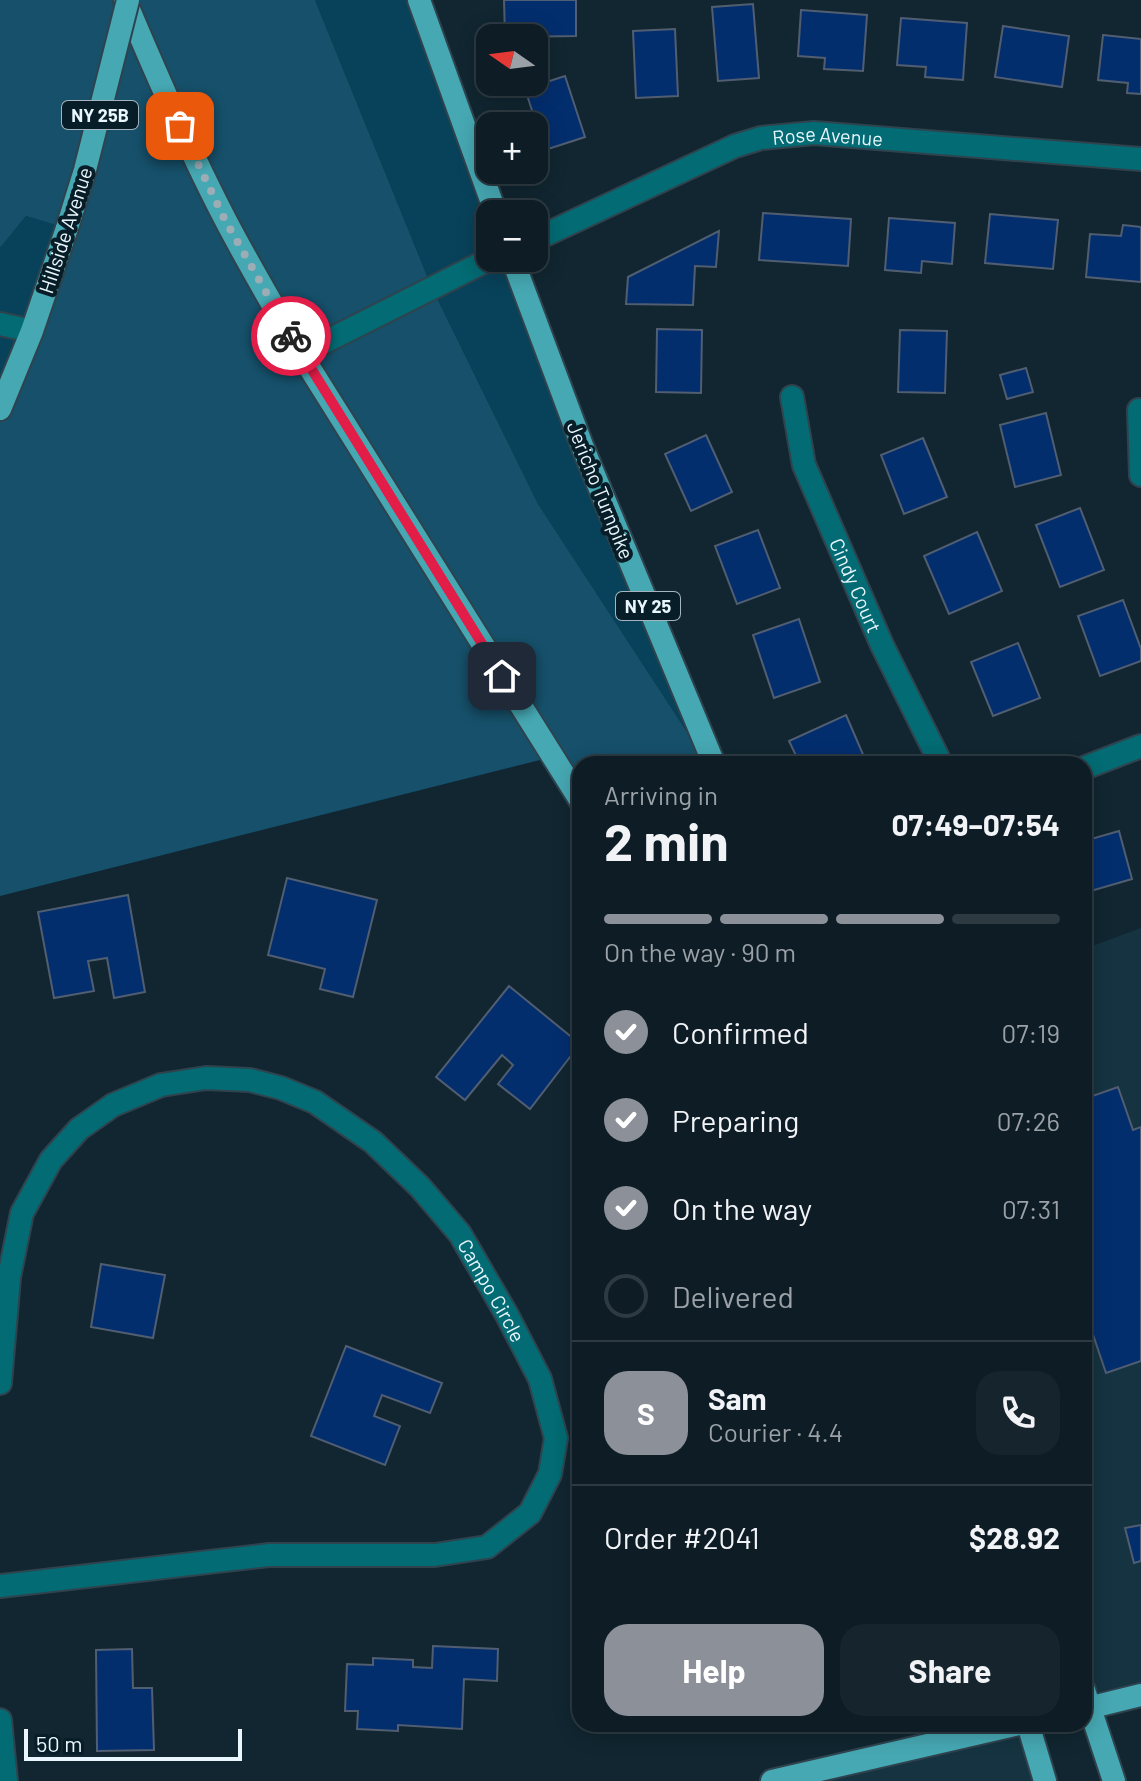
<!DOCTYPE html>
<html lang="en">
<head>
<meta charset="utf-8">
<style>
	:root { --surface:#0d1c25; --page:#16252d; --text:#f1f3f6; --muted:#9aa1a7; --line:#2d3a42; --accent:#8c9099 }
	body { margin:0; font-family:Barlow,sans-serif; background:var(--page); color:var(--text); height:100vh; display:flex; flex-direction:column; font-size:30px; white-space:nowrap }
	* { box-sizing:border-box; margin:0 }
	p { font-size:26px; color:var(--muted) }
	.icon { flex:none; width:44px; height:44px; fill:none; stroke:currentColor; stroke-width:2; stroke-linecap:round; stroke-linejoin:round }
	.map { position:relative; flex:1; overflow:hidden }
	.sheet { position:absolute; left:572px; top:756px; width:520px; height:976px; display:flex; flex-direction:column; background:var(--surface); border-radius:24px; box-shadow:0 4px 20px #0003,0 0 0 2px var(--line) }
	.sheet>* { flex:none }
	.needle { width:52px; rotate:284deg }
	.buttons { position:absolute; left:476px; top:24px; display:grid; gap:16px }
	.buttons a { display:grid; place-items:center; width:72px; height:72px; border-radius:16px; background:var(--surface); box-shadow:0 4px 20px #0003,0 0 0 2px var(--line); font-size:40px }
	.scale { position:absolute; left:24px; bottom:20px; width:218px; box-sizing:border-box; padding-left:8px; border:4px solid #e9f6fd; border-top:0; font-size:22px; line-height:28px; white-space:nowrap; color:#e9f6fd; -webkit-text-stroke:6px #071d27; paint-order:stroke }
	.pin { position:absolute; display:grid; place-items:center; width:68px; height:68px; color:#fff; margin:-34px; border-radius:16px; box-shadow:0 4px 12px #0006 }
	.courier { position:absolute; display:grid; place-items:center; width:80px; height:80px; margin:-40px; border:6px solid #e11d48; border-radius:50%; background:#fff; color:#222; box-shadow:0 2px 10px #0007 }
	.headline em { font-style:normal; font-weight:700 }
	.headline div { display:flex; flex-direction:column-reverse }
	.headline { display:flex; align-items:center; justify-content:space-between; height:136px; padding:0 32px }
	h1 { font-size:52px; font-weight:700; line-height:60px }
	.bar { display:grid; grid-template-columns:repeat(4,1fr); gap:12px 8px; align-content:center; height:96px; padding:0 32px }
	.bar i { height:10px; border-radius:6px; background:var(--line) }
	.bar .on { background:var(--accent) }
	.bar p { grid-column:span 4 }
	.line { display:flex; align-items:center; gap:20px; padding:0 32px; border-top:2px solid var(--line) }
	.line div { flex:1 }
	.round { display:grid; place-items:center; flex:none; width:84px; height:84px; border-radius:24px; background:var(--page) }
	ol { padding:0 32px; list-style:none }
	li { display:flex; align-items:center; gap:24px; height:88px }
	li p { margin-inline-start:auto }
	li .icon { padding:8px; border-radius:50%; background:var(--accent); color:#fff; stroke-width:4 }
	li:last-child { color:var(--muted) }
	li i { width:44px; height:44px; border:4px solid var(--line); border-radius:50% }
	.primary-button { display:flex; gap:16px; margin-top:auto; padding:16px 32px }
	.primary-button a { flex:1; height:92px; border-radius:24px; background:var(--accent); color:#fff; font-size:32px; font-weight:700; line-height:92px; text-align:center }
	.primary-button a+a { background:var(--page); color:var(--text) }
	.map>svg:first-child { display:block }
	.built { fill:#153341 }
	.green { fill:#08425a }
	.forest { fill:#16506a }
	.building { fill:#032e6e; stroke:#515d70; stroke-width:2 }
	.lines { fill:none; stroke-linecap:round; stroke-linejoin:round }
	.minor-casing { stroke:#2f434e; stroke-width:26 }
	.tertiary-casing { stroke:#2f434e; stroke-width:26 }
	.primary-casing { stroke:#2f434e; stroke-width:26 }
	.minor { stroke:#036b73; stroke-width:22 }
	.tertiary { stroke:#036b73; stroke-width:22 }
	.primary { stroke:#46a8b3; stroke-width:22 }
	.primary-bridge-casing { stroke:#2f434e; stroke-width:26; stroke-linecap:butt }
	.primary-bridge { stroke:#46a8b3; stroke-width:22 }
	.done { stroke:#9dadb6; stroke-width:8; stroke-dasharray:0 14.4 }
	.route { stroke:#e11d48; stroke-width:10 }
	.labels { text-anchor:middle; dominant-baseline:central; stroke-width:8; stroke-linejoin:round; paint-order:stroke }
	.shield { fill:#071d27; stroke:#a5b5bd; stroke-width:2 }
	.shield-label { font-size:18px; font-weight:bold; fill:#e9f6fd }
	.street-label { font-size:20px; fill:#e9f6fd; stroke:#071d27 }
</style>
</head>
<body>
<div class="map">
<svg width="1141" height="1781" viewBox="0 0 1141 1781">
	<rect width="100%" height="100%" fill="#112631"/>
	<g class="built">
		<path d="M1141 928V1695L1090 1708 1084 1690V949Z"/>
		<path d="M1019 1724 1045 1781H772Z"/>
	</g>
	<g class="green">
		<path d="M315 0H419L490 214V258H512L708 764 538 504 432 288Z"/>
		<path d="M26 216 67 228 0 409V248Z"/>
	</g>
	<path class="forest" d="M0 0H315L432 288 538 504 708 764H580V800L552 757 0 896V409L66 228 26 216 0 248Z"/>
	<g class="building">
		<path d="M504 0H576V36L505 37Z"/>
		<path d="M753 4 759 78 718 81 712 7Z"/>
		<path d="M801 10 867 15 863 71 824 69 825 58 798 56Z"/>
		<path d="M901 18 967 23 963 80 925 77 926 67 897 65Z"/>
		<path d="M1003 26 1069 36 1062 87 995 77Z"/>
		<path d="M675 29 678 96 636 98 633 31Z"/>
		<path d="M1103 35 1141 39V94L1127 93 1128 83 1098 80Z"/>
		<path d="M565 76 585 137 545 150 525 89Z"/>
		<path d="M763 213 851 219 848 266 759 260Z"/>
		<path d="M990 214 1058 220 1053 269 985 263Z"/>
		<path d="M889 218 955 223 952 264 922 261 921 273 885 270Z"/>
		<path d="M1123 225 1141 227V282L1086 277 1090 234 1121 236Z"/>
		<path d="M719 231 716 267 695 266 693 305 626 304 628 277Z"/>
		<path d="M657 329 702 330 701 393 656 392Z"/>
		<path d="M900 330 947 331 945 393 898 392Z"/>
		<path d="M1026 368 1033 392 1007 399 1000 375Z"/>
		<path d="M1046 413 1061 475 1015 487 1000 425Z"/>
		<path d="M706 435 732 492 691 511 665 454Z"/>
		<path d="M923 438 947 497 904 514 881 455Z"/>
		<path d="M1080 508 1104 570 1060 587 1036 525Z"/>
		<path d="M758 530 780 588 737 604 715 546Z"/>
		<path d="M977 532 1002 591 949 614 924 556Z"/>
		<path d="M1123 600 1141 649V661L1100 676 1078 616Z"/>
		<path d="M799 619 820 682 774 698 753 635Z"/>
		<path d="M1018 643 1040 698 993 716 971 662Z"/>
		<path d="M846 715 865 759 855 764H800L789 741Z"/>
		<path d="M1119 831 1132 879 1084 893V841Z"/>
		<path d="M287 878 377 900 353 997 320 989 325 969 268 955Z"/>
		<path d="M128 895 145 992 114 998 107 958 88 961 94 991 54 998 38 912Z"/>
		<path d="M509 986 580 1044 530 1109 498 1084 513 1065 502 1055 465 1100 436 1077Z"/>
		<path d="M1118 1087 1133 1130 1141 1127V1361L1106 1373 1084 1308V1099Z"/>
		<path d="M101 1264 165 1275 153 1338 91 1327Z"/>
		<path d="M346 1346 442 1383 430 1413 382 1395 374 1416 400 1426 385 1465 311 1436Z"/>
		<path d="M1141 1525V1561L1134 1563 1125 1528Z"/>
		<path d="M433 1646 498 1649 497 1681 464 1679 462 1729 398 1725V1731L357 1729 358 1711H345L347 1664 373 1665V1658L413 1660V1667L432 1668Z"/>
		<path d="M132 1649 133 1688H152L154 1750 97 1751 96 1650Z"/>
	</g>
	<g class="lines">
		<defs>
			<g id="minor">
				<path id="s1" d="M534 240 735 146 761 138 814 133 1141 159"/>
				<path d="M301 354 492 258"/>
				<path id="s2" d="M792 397 804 465 882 645 941 764"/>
				<path d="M1139 410 1141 475"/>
				<path d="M1084 768 1141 746"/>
				<path id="s3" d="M0 1383 9 1277 22 1213 51 1160 79 1129 113 1105 161 1085 206 1078 250 1080 281 1088 315 1102 373 1142 420 1187 460 1234 507 1315 540 1379 556 1438 550 1474 530 1513 487 1547 435 1555H269L0 1586"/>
				<path d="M0 1720 6 1781"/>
			</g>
			<path id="tertiary" d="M0 324 32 331"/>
			<g id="primary">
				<path d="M125 0C156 74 188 148 225 219 249 265 275 309 301 354L580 800"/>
				<path d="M419 0 496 214"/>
				<path d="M512 258 583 448 714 764"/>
				<path d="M0 409 32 331 67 228"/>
				<path d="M1084 1690 1114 1781"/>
				<path d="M1084 1709 1141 1695"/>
				<path d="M1028 1724 1045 1781"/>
				<path d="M772 1781 1019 1724"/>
			</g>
		</defs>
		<use href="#minor" class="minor-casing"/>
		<use href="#tertiary" class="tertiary-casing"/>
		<use href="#primary" class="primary-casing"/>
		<use href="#minor" class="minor"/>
		<use href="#tertiary" class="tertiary"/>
		<use href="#primary" class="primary"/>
		<defs>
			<path id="primary-bridge" d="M67 228 85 170 128 0"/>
		</defs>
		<use href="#primary-bridge" class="primary-bridge-casing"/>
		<use href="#primary-bridge" class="primary-bridge"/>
	</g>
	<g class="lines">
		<path class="done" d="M180 126 225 220 291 336"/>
		<path class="route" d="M291 336 502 676"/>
	</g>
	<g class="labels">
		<g class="shield">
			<rect x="62" y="101" width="76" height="28" rx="6"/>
			<rect x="616" y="592" width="64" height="28" rx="6"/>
		</g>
		<g class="shield-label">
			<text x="100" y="115">NY 25B</text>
			<text x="648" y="606">NY 25</text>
		</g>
		<g class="street-label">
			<text stroke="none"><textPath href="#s1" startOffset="316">Rose Avenue</textPath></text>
			<text transform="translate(65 230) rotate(-72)">Hillside Avenue</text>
			<text transform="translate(601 490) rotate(68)">Jericho Turnpike</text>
			<text stroke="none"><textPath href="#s2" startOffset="200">Cindy Court</textPath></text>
			<text stroke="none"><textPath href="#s3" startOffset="788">Campo Circle</textPath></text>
		</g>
	</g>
</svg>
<div class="buttons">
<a><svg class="needle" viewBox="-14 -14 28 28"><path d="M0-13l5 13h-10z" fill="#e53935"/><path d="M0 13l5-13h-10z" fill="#9aa1a7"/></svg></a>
<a>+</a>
<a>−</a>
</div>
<div class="scale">50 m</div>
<div class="pin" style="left:180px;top:126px;background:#ea580c"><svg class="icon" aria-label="bag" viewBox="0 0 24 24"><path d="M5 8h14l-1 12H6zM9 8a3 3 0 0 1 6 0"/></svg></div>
<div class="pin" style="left:502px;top:676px;background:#1f2937"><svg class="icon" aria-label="home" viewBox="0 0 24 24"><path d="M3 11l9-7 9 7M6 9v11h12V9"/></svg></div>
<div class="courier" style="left:291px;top:336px"><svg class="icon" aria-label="bike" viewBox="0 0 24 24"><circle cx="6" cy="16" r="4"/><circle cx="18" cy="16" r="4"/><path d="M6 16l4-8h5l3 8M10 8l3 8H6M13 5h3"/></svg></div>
<section class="sheet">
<div class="headline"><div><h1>2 min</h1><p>Arriving in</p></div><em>07:49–07:54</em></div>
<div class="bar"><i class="on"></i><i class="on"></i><i class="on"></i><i></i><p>On the way · 90 m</p></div>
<ol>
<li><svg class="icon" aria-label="check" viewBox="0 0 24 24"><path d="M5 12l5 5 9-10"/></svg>Confirmed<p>07:19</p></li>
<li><svg class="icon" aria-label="check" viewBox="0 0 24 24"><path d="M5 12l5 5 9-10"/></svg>Preparing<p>07:26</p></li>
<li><svg class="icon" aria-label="check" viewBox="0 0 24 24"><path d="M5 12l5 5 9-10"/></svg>On the way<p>07:31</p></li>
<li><i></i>Delivered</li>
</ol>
<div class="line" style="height:144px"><b class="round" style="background:var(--accent);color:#fff">S</b><div><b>Sam</b><p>Courier · 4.4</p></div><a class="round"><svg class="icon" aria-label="phone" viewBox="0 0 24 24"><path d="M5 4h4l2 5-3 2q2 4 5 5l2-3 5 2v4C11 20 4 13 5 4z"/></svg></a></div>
<div class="line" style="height:104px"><div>Order #2041</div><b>$28.92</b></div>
<div class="primary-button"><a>Help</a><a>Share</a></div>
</section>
</div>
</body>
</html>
